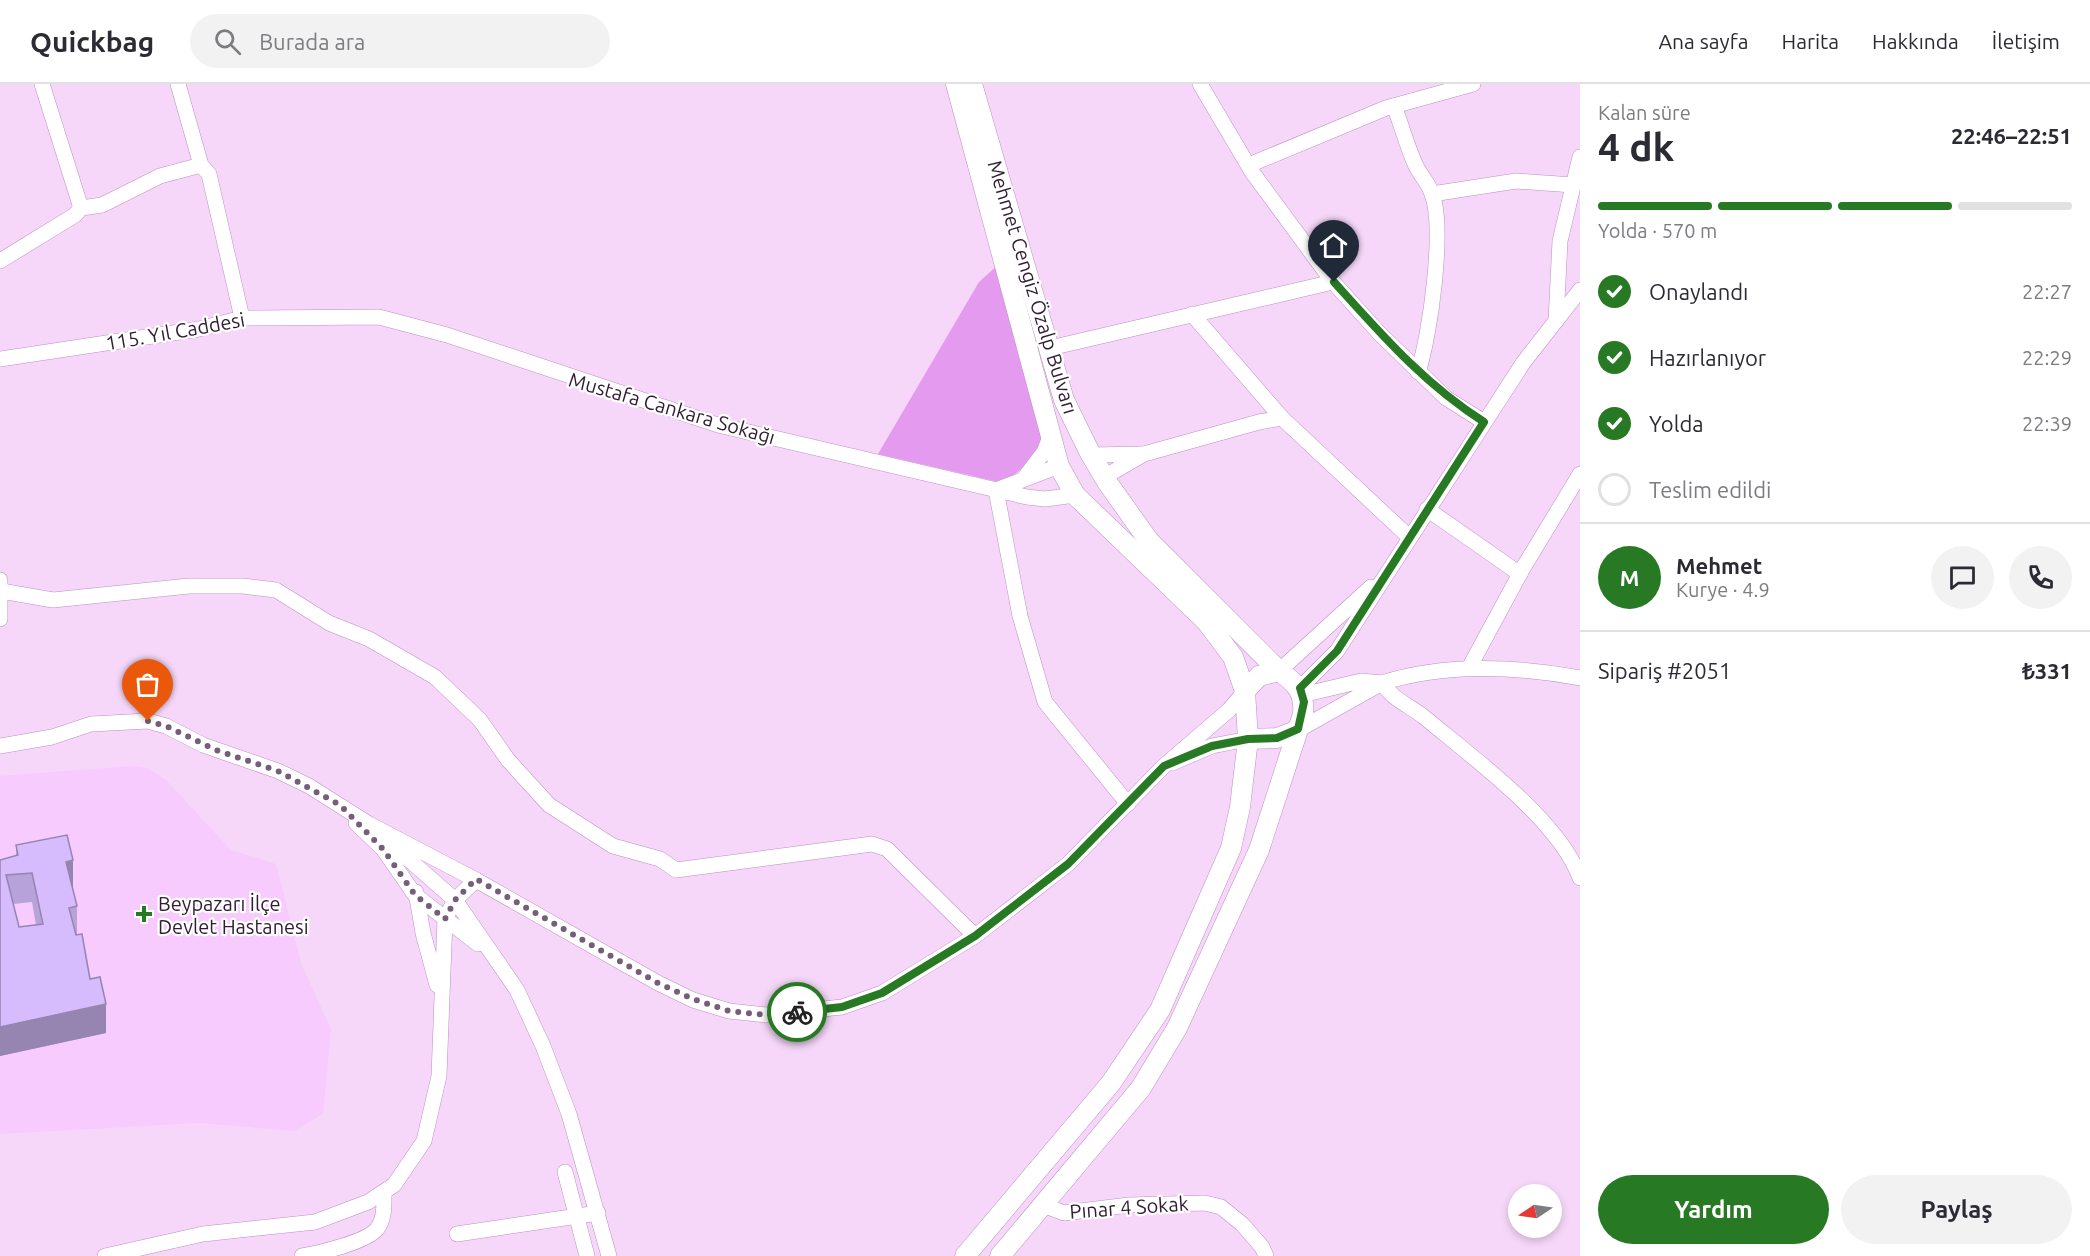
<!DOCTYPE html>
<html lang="tr">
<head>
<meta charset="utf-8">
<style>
	:root { --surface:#fff; --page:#f2f2f3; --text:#2b2b33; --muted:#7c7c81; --line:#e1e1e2; --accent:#277924 }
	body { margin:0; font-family:Ubuntu,sans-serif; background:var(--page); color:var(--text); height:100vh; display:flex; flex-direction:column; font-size:22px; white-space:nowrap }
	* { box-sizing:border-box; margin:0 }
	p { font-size:20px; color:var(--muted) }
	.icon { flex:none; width:33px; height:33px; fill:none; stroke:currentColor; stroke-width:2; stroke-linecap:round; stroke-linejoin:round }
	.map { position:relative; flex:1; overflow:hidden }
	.panel { display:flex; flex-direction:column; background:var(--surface); width:510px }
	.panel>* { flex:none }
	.needle { width:39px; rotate:257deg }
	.buttons { position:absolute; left:1508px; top:1100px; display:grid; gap:12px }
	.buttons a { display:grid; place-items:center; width:54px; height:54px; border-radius:50%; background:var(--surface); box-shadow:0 3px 9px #0003; font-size:30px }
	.pin { position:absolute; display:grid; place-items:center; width:51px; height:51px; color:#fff; margin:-62px -26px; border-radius:50% 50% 50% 0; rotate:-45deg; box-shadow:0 0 6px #0007 }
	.pin .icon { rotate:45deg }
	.courier { position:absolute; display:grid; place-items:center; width:60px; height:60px; margin:-30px; border:4px solid #277924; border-radius:50%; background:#fff; color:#222; box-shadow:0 2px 8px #0007 }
	.head em { font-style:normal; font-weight:700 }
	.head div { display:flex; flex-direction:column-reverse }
	.head { display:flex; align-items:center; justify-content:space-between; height:102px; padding:0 18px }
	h1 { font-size:39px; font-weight:700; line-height:45px }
	.bar { display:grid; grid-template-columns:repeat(4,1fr); gap:9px 6px; align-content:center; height:72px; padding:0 18px }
	.bar i { height:8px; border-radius:4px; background:var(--line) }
	.bar .active { background:var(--accent) }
	.bar p { grid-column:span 4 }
	.line { display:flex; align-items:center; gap:15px; padding:0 18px; border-top:2px solid var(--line) }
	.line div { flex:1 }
	.round { display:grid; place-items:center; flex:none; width:63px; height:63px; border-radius:32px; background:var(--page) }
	ol { padding:0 18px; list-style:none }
	li { display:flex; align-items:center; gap:18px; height:66px }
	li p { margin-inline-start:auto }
	li .icon { padding:6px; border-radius:50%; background:var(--accent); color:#fff; stroke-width:4 }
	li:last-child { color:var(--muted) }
	li i { width:33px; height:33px; border:3px solid var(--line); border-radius:50% }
	.action { display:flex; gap:12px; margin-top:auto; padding:12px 18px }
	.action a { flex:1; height:69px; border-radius:36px; background:var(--accent); color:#fff; font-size:24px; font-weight:700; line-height:69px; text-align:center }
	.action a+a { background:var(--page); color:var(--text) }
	header { display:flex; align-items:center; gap:36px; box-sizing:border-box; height:84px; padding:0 30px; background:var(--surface); border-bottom:2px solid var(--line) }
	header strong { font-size:28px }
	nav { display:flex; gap:33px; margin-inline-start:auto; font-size:21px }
	.search { width:420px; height:54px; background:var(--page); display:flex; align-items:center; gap:15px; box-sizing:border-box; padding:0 21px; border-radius:33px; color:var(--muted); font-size:22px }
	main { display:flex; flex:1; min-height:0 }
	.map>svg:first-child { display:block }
	.built { fill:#f7cbfd }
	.green { fill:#e49aee }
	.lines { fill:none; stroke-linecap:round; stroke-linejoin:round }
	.minor-casing { stroke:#be8fc4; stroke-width:16 }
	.major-casing { stroke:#be8fc4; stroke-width:21 }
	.minor { stroke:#fff; stroke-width:15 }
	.major { stroke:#fff; stroke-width:20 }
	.wall { fill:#b8a2da; fill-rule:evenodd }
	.shaded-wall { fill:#9684b1 }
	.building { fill:#d6bcfd; stroke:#9684b1; stroke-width:1.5; fill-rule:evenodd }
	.done { stroke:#755e78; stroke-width:6; stroke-dasharray:0 10.8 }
	.route { stroke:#277924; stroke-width:8 }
	.poi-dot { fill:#277924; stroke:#fff; stroke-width:2 }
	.labels { text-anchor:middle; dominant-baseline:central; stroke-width:4.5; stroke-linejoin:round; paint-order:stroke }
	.street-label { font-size:20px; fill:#301d32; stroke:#fff }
	.poi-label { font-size:20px; fill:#301d32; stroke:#fff; text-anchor:start }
</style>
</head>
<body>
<header>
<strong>Quickbag</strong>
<div class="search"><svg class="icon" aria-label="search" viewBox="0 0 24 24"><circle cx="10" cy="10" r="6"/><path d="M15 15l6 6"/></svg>Burada ara</div>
<nav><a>Ana sayfa</a><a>Harita</a><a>Hakkında</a><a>İletişim</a></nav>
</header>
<main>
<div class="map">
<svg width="1580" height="1172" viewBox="0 0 1580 1172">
	<rect width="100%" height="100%" fill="#f6d7f9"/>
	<path class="built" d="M132 682 147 684 166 696 231 766 276 780 301 879 331 945 323 1030 294 1047 199 1039 0 1050V692Z"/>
	<path class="green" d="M999 180 1042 353C1035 373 1019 392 999 398L878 370 979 198Z"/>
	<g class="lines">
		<defs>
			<g id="minor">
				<path d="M42 0 81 124"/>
				<path d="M178 0 201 81 209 90 242 234"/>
				<path d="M1200 0 1252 88 1333 198 1380 250 1446 314 1484 338"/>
				<path d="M1394 22C1402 42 1407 63 1416 82 1421 92 1429 100 1432 110 1445 145 1430 252 1418 288"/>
				<path d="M1249 81 1386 24 1473 0"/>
				<path d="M1432 110 1516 97 1573 101"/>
				<path d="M0 177 75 131 81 124 102 121 160 92 201 81"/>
				<path d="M1192 230 1282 334 1409 453"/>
				<path d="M1556 237 1560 157 1580 73"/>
				<path d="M1050 264 1333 198"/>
				<path d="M0 275 199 245 242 234 379 233 447 251 718 341 1027 413 1045 415 1075 411"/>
				<path d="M1144 370 1259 338 1282 334"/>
				<path d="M1091 371 1144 370 1104 393"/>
				<path d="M1025 393 1044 368 1050 353"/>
				<path d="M996 406 1020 532 1045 618 1128 720"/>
				<path d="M996 406 1059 382"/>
				<path d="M1427 425 1520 490"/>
				<path d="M0 496V535"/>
				<path d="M1 507 53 516 189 502H243L276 506 329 539 369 555 435 593 480 636 508 676 549 721 613 762 660 775 676 786 872 760 887 765 975 852"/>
				<path d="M1469 584 1523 484 1580 390"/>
				<path d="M1279 587 1371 503"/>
				<path d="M1580 594C1517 582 1444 579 1382 599 1393 616 1409 621 1424 633 1472 673 1559 736 1580 794"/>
				<path d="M1300 604 1337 567 1523 279 1580 206"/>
				<path d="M1298 646 1382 599 1361 597 1302 611"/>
				<path d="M0 662 52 653 91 640 148 637 166 642 203 661 278 687 309 702 369 740 476 796 658 899 693 916 729 927 767 931 842 923 882 909 975 852 1068 780 1164 682 1229 626 1245 607"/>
				<path d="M1172 679 1212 662 1248 655"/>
				<path d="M356 739 383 765 415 811 478 860"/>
				<path d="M389 758 455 816 517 906 543 962 569 1030 609 1172"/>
				<path d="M416 808 423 849 437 901"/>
				<path d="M565 1088 587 1172"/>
				<path d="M1043 1121 1064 1129 1129 1121 1205 1119 1221 1123 1242 1140 1262 1163 1266 1172"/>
				<path d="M457 1150 598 1129"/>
				<path d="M105 1172 203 1150 315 1138 368 1118 394 1101 424 1057 439 992 445 835 455 816 476 796"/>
				<path d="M302 1172C320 1169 366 1158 377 1145 385 1134 384 1120 384 1108"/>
			</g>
			<g id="major">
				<path d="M956 0 1059 382 1075 411 1206 537 1233 573 1245 607 1248 655 1240 723 1231 764 1160 926 1111 999 965 1172"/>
				<path d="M972 0 1064 316 1091 371 1107 398 1149 457 1279 587C1296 599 1305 608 1303 630L1259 766 1177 944 1141 1004 1000 1172"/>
				<path d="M1245 607 1259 592 1279 587"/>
				<path d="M1248 655 1277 654 1298 646"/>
			</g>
		</defs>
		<use href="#minor" class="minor-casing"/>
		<use href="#major" class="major-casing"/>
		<use href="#minor" class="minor"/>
		<use href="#major" class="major"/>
	</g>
	<path class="wall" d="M16 761 73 806 77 822V850L106 949 0 972V776L16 772ZM32 818 36 841 19 843 13 820Z"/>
	<g class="shaded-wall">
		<path d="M73 776V806L66 807V778Z"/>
		<path d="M106 920V949L0 972V943Z"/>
	</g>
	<path class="building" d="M67 751 73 776 66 778 77 822 69 824 76 851 82 850 90 895 100 893 106 920 0 943V776L18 771 16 761ZM32 789 43 840 19 843 6 791Z"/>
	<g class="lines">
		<path class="done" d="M148 637 166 642 216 666 278 687 340 721 383 765 415 811 445 835 455 816 476 795 658 899 693 915 729 927 766 931 797 928"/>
		<path class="route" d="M797 928 842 923 882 909 975 852 1068 780 1164 682 1212 662 1248 655 1277 654 1298 645 1304 618 1300 604 1337 567 1484 338C1424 300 1381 250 1334 198"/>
	</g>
	<path class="poi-dot" d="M141 821h6v6h6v6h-6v6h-6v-6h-6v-6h6z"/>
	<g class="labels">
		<g class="street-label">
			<text transform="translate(1033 203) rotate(73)">Mehmet Cengiz Özalp Bulvarı</text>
			<text transform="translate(175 247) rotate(-10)">115. Yıl Caddesi</text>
			<text transform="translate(672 324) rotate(16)">Mustafa Cankara Sokağı</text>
			<text transform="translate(1129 1123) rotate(-4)">Pınar 4 Sokak</text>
		</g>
		<g class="poi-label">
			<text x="158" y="819">Beypazarı İlçe<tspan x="158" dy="23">Devlet Hastanesi</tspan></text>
		</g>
	</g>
</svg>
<div class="buttons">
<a><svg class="needle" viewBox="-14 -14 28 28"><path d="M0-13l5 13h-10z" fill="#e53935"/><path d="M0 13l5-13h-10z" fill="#7c7c81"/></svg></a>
</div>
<div class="pin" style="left:148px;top:637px;background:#ea580c"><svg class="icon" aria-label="bag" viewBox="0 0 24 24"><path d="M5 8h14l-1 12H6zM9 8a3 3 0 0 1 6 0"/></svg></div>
<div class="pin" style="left:1334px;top:198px;background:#1f2937"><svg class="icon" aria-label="home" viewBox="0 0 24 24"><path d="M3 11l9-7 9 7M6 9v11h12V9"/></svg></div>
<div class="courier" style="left:797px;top:928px"><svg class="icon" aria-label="bike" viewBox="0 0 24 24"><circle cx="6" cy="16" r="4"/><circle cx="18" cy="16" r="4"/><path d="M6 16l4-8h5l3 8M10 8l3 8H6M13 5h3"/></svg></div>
</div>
<section class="panel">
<div class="head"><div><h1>4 dk</h1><p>Kalan süre</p></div><em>22:46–22:51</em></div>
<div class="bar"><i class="active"></i><i class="active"></i><i class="active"></i><i></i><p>Yolda · 570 m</p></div>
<ol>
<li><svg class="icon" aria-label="check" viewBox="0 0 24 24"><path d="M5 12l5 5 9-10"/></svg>Onaylandı<p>22:27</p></li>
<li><svg class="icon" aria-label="check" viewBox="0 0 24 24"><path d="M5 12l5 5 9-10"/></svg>Hazırlanıyor<p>22:29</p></li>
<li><svg class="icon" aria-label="check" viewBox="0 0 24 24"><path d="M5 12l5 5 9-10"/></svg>Yolda<p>22:39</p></li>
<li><i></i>Teslim edildi</li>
</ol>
<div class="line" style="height:108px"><b class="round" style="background:var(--accent);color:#fff">M</b><div><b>Mehmet</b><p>Kurye · 4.9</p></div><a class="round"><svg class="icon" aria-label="chat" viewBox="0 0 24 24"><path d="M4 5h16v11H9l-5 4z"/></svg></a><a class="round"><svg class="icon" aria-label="phone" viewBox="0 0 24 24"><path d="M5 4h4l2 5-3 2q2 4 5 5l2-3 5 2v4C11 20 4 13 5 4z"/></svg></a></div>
<div class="line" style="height:78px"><div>Sipariş #2051</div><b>₺331</b></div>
<div class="action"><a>Yardım</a><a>Paylaş</a></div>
</section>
</main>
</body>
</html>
